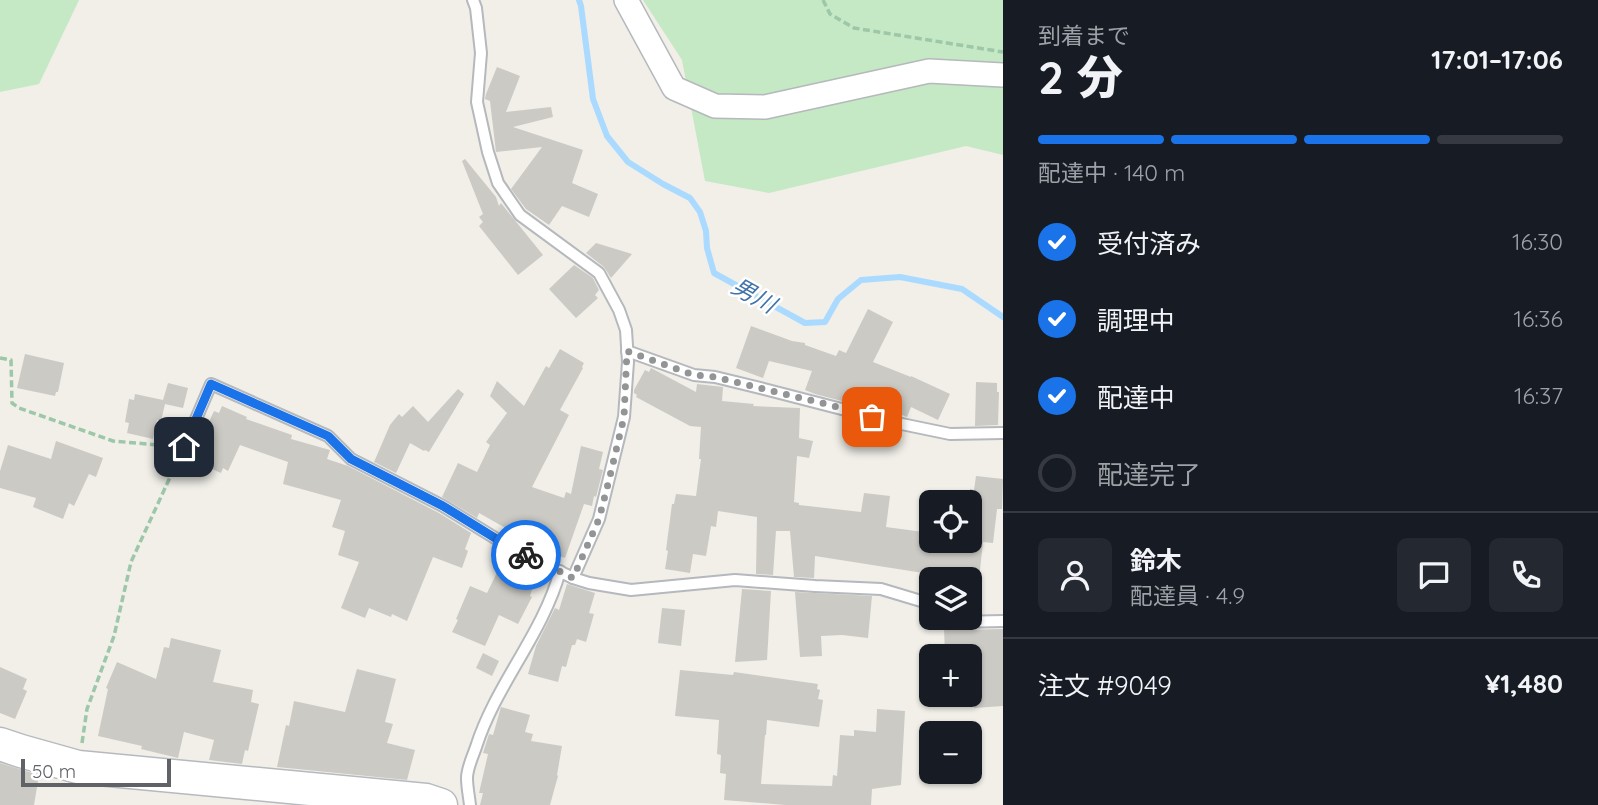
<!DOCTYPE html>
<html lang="ja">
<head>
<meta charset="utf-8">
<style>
	:root { --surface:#171b24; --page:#242831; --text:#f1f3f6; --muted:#9ea1a6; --line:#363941; --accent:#1a73e8 }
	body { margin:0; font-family:Quicksand,"Noto Sans JP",sans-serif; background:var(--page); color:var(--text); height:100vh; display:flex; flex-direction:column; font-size:26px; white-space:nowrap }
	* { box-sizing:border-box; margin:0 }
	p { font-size:23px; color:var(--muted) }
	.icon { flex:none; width:38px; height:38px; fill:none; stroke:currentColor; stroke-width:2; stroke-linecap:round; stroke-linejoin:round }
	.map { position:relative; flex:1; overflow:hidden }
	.details { display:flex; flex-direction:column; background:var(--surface); width:595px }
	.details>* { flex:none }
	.buttons { position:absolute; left:919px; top:490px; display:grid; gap:14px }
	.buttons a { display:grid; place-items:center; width:63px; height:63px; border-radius:10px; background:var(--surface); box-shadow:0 2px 5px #0004; font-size:35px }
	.scale { position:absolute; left:21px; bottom:18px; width:150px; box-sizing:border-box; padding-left:7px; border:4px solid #5f6368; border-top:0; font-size:19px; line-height:24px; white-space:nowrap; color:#5f6368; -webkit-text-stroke:5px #fff; paint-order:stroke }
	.pin { position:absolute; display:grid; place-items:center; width:60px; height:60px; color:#fff; margin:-30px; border-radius:14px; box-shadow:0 4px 10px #0006 }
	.courier { position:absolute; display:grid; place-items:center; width:70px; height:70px; margin:-35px; border:5px solid #1a73e8; border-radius:50%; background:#fff; color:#222; box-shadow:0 2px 9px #0007 }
	.headline em { font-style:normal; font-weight:800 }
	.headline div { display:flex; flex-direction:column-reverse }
	.headline { display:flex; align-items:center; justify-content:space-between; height:119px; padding:0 35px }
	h1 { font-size:46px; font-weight:800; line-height:52px }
	.bar { display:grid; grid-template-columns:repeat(4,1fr); gap:10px 7px; align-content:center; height:84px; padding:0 35px }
	.bar i { height:9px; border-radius:5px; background:var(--line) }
	.bar .current { background:var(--accent) }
	.bar p { grid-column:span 4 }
	.line { display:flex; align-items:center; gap:18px; padding:0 35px; border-top:2px solid var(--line) }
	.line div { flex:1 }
	.round { display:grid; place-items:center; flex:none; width:74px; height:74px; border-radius:10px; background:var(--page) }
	ol { padding:0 35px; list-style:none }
	li { display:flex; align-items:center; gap:21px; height:77px }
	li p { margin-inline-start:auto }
	li .icon { padding:7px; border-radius:50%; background:var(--accent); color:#fff; stroke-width:4 }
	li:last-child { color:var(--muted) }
	li i { width:38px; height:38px; border:4px solid var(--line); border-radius:50% }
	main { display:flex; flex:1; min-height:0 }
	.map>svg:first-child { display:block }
	.green { fill:#c5e8c5 }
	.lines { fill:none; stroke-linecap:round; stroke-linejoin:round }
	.stream { stroke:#aadaff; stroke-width:6 }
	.building { fill:#cccac5 }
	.service-casing { stroke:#b5b8bc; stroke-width:14 }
	.minor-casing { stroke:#b5b8bc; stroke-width:26 }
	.secondary-casing { stroke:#b6babf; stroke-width:35 }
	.path { stroke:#9cc7a9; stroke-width:3.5; stroke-dasharray:7 3.5; stroke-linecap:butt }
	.service { stroke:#fff; stroke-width:10 }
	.minor { stroke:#fff; stroke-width:23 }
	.secondary { stroke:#fff; stroke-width:32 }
	.done { stroke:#929495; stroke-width:7; stroke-dasharray:0 12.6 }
	.route { stroke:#1a73e8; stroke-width:9 }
	.labels { text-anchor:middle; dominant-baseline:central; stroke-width:5; stroke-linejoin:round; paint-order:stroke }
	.water-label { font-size:23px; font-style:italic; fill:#4174aa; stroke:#fff }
</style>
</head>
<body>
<main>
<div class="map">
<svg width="1003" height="805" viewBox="0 0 1003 805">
	<rect width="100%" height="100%" fill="#f1efe8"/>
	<g class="green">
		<path d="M0 0H79L39 84 0 92Z"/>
		<path d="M643 0H1003V155L966 146 769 193 705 181 682 60Z"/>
	</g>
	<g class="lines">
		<path class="stream" d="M579 0 581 6 593 99 607 136 628 162 663 184 690 198 700 212 706 231 707 248 714 273 805 323 825 322 838 299 861 280 900 277 962 289 1003 317"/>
	</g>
	<g class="building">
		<path d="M497 67 520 76 506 112 551 107 553 117 513 127 583 150 572 183 598 194 589 217 562 206 549 225 526 209 511 189 542 147 496 152 490 101 485 99 486 94Z"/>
		<path d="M465 159 496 197 499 206 501 203 543 255 518 275 479 226 483 222 479 217 483 214 462 161Z"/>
		<path d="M596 243 632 254 611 278 604 267 586 253Z"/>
		<path d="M574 265 593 278 599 290 595 295 598 298 576 318 549 289Z"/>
		<path d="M868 309 893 322 873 362 911 377V376L950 394 938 420 911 407 907 417 879 405 878 408 854 399 853 402 843 398 842 401 815 394 805 390 812 371 769 361 763 378 736 368 751 326 792 341 805 343V345L836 356 839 350 846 353Z"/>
		<path d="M560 349 584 363 582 367 583 368 560 410 569 415 532 487 564 498 566 492 571 494 581 446 603 452 599 469 603 470 596 497 594 496 592 506 584 504 565 558 545 551 544 555 513 540 516 534 479 513 477 518 442 497 458 463 477 472 490 445 486 442 507 413 490 396 497 381 524 406 546 366 549 368Z"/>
		<path d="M25 354 64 363 58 392H56L55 396 17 388Z"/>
		<path d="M651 368 696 392 697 384 723 387 722 401 754 404 753 406 800 408 799 438 813 441 809 458 797 456 794 502 799 503V505L861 512 864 493 890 496 886 527 931 533V541H970V489L974 490 976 476 1003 479 1002 509H997L993 543 983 542 979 579H954L955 578 815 556 814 578 794 577 790 531H776L773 575 756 574 757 517 718 511 716 527 711 526 706 556 693 554 690 573 665 569 668 551 666 550 672 504H674L676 494 696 496 701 459H699L701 427 690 426 636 397 637 395 634 393V390L645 370 649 372Z"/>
		<path d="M976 382 997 383V392H999L998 425 975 426Z"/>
		<path d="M168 383 188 388 183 408 165 404 161 421 157 420 153 439 127 433 129 423 125 422 129 399 134 400 135 394 163 400Z"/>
		<path d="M458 389 464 394 429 452 425 450 424 451 410 443 396 473 374 462 390 425 399 414 402 417 413 406 428 422Z"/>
		<path d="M222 406 247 417 246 419 292 435 291 439 330 450 327 459 348 466 439 513 471 533 465 549 468 551 462 568 433 557 407 621 392 614 391 617 369 608 365 618 341 608 359 562 338 555 345 531 332 527 341 500 283 484 288 462 240 445 228 471 223 468 221 473 192 460 214 411 219 413Z"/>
		<path d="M56 441 103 458 96 477 89 474 74 506 69 503 63 519 33 507 36 498 0 488V471L8 445 51 459Z"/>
		<path d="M506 554 538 570 530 596 532 597 518 624 499 615 485 646 452 632 458 620 456 619 470 586 487 593Z"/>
		<path d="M567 584 595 593 589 613 594 614 586 642 577 639 575 645H572L566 667 562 666 558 682 528 674 536 646 555 608 559 610Z"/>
		<path d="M742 589 771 591 767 660 735 662Z"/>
		<path d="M795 592 872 596 868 638 842 635 821 636 822 656 800 657Z"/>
		<path d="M662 608 685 610 681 646 658 643Z"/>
		<path d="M949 626 956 630 1003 629V706L974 708 973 684H970V656H945L944 627Z"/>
		<path d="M171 638 221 650 213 682 253 690 251 702 259 704 248 751 245 750 242 764 209 760 214 740 184 732 178 758 141 749 142 746 98 736 108 689 106 688 117 662 156 679 164 647 169 648Z"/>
		<path d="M483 653 499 661 492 676 476 668Z"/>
		<path d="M0 667 27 679 23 689 27 691 15 719 0 713Z"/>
		<path d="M357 669 396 679 385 722 393 724 387 743 415 750 407 780 277 767 286 725 289 726 294 701 345 712Z"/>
		<path d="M680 670 733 675 734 672 818 684 817 689 820 690 818 699 823 700 819 727 767 720 766 735H765L761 784 832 786 833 775 837 776 840 735 854 736V730L876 732 877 709 905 711 901 785 872 789 871 805H785L724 800 726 774 720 773 721 755 717 754 719 720 675 716Z"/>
		<path d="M501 707 530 715 525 732 533 734 531 741 562 746 557 775 558 776 550 805H480L483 793H479L488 754 483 753 489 734 493 735Z"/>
		<path d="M0 763 39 775 34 805H0Z"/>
	</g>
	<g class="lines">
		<defs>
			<g id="service">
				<path d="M473 0 476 8 481 53 477 102 488 152 498 183 520 215 599 273 619 310 626 330 628 362 624 417 599 519 573 578"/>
				<path d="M627 351 694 375 715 377 764 389 892 422 950 434 1003 433"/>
				<path d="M184 447 211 384 328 436 351 459 443 506 508 546 573 578 589 583 631 590 735 580 815 586 881 589 931 604"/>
				<path d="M951 618 956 622 1003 621"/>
				<path d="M470 805C469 796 467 787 467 778 467 768 473 756 476 747 496 684 543 634 560 571"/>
			</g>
			<path id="minor" d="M626 0 674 88 715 106 765 107 929 71 1003 75"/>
			<path id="secondary" d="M0 744 21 751 78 767 426 800 441 805"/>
		</defs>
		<use href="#service" class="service-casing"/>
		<use href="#minor" class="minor-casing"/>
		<use href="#secondary" class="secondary-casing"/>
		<g class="path">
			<path d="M823 0 830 14 854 28 1003 52"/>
			<path d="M0 358 11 360 12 403 19 408 113 441 169 446"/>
			<path d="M82 743 87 709 114 636 131 562 178 460"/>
		</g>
		<use href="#service" class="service"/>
		<use href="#minor" class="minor"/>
		<use href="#secondary" class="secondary"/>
	</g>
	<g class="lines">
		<path class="done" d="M526 555 573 578 599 519 609 480 624 417 627 351 694 375 715 377 764 389 834 406 872 417"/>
		<path class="route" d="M184 447 211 384 328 436 351 459 443 506 508 546 526 555"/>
	</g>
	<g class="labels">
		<g class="water-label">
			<text transform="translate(754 295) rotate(29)">男川</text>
		</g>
	</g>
</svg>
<div class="buttons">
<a><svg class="icon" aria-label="locate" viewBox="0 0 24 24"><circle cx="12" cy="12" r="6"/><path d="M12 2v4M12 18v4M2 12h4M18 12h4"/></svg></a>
<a><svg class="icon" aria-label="layers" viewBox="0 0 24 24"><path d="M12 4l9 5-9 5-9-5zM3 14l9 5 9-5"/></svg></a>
<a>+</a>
<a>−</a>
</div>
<div class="scale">50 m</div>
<div class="pin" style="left:872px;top:417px;background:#ea580c"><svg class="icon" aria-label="bag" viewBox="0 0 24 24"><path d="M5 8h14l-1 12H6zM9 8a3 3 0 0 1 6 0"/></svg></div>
<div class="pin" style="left:184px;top:447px;background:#1f2937"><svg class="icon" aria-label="home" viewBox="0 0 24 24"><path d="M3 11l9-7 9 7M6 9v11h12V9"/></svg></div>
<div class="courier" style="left:526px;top:555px"><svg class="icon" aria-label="bike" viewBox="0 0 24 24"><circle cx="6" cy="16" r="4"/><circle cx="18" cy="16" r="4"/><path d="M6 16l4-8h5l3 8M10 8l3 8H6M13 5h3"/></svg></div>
</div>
<section class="details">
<div class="headline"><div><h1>2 分</h1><p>到着まで</p></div><em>17:01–17:06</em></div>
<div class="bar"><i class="current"></i><i class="current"></i><i class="current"></i><i></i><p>配達中 · 140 m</p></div>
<ol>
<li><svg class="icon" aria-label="check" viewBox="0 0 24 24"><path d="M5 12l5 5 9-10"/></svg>受付済み<p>16:30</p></li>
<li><svg class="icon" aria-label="check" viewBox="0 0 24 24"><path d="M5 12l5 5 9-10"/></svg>調理中<p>16:36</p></li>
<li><svg class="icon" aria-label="check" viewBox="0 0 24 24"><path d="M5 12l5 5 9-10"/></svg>配達中<p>16:37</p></li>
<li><i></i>配達完了</li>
</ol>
<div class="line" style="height:126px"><a class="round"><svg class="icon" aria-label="person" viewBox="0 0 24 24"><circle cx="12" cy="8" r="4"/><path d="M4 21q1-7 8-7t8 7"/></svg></a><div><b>鈴木</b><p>配達員 · 4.9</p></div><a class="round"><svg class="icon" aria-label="chat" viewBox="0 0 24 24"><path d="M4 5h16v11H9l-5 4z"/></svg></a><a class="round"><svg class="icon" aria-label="phone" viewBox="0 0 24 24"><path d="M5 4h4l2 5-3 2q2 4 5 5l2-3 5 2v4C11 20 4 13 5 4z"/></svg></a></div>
<div class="line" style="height:91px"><div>注文 #9049</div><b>¥1,480</b></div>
</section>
</main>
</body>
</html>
